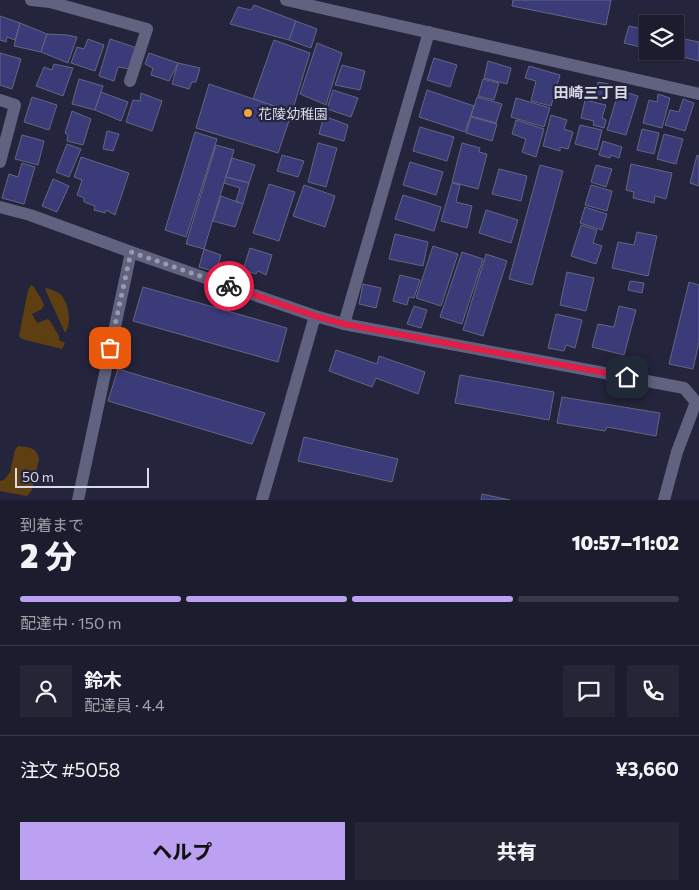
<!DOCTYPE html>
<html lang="ja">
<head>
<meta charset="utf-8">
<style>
	:root { --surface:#1b1c2d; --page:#242535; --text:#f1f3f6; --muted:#a0a1aa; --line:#393a49; --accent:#bca0f2 }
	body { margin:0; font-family:Commissioner,"Noto Sans JP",sans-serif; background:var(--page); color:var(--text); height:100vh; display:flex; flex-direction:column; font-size:19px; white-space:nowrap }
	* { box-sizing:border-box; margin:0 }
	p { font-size:16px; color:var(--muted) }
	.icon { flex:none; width:28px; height:28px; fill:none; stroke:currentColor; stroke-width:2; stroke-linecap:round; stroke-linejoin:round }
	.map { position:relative; height:500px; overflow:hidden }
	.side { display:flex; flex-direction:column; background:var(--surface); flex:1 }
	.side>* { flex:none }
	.controls { position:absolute; left:639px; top:15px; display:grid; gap:10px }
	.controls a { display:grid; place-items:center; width:45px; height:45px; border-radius:0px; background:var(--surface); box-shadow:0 1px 4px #0004,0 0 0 1px var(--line); font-size:25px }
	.scale { position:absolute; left:15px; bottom:12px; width:134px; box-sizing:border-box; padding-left:5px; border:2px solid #d8dae9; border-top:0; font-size:14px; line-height:18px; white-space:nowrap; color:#d8dae9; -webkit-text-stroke:4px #24253c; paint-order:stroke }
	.pin { position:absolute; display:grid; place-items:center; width:42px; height:42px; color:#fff; margin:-21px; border-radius:10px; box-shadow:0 2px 8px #0006 }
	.courier { position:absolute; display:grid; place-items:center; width:50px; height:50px; margin:-25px; border:4px solid #e11d48; border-radius:50%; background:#fff; color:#222; box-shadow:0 1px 6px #0007 }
	.summary em { font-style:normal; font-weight:800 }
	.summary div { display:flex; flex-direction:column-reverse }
	.summary { display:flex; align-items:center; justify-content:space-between; height:85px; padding:0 20px }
	h1 { font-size:32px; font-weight:800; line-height:38px }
	.bar { display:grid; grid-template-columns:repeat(4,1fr); gap:8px 5px; align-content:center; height:60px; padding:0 20px }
	.bar i { height:6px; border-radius:4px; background:var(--line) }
	.bar .current { background:var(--accent) }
	.bar p { grid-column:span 4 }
	.line { display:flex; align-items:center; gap:12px; padding:0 20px; border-top:1px solid var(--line) }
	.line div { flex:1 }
	.round { display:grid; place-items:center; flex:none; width:52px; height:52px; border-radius:0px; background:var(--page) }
	.primary-button { display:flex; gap:10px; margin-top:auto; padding:10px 20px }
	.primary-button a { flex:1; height:58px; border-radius:0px; background:var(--accent); color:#111; font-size:20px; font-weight:800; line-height:58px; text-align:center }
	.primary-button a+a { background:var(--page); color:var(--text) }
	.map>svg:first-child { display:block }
	.green { fill:#5e3f12 }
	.building { fill:#3c3b7a; stroke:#636680 }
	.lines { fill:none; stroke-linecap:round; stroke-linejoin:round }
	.minor { stroke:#60627f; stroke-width:12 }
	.done { stroke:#999bac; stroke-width:5; stroke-dasharray:0 9 }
	.route { stroke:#e11d48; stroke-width:6 }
	.poi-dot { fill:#f0a63e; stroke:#24253c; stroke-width:2 }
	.labels { text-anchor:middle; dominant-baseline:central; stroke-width:4.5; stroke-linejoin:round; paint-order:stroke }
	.poi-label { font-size:14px; fill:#d8dae9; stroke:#24253c; text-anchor:start }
	.neighbourhood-label { font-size:15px; font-weight:bold; fill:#d8dae9; stroke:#24253c }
</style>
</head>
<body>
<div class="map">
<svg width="699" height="500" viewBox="0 0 699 500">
	<rect width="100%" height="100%" fill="#24253c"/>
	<g class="green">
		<path d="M31 285 34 287 44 304 42 309 32 314 37 323 48 319 50 321 59 336V340L65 343 62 349 22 339 19 336 28 290Z"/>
		<path d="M47 288C52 290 59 292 62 296 69 305 72 324 65 333L45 289Z"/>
		<path d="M18 446C29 448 36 446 39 459L32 490 27 496 0 491V481L4 480 10 472 15 450Z"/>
	</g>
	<g class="building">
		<path d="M513 0H611L606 25 512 6Z"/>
		<path d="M254 5 296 21 289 40 230 24 238 7 251 10Z"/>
		<path d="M0 16 20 23 15 40 7 37 6 42 0 40Z"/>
		<path d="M296 21 317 29 311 48 289 40Z"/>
		<path d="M20 23 47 34 41 52 14 46Z"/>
		<path d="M629 26 648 30V49L624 43Z"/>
		<path d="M47 34 67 35 77 37 68 63 41 52Z"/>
		<path d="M675 37 699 42V61L659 51H675Z"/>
		<path d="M88 39 104 45 95 71 71 63 77 47 84 49Z"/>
		<path d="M110 39 137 48 130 69 118 67 114 81 99 76Z"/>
		<path d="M274 40 310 53 292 112 253 99Z"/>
		<path d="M317 43 342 53 326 105 300 94Z"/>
		<path d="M0 53 21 59 12 89 0 85Z"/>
		<path d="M149 53 178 63 169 81 151 75 153 68 145 64Z"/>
		<path d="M434 58 457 65 450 87 427 80Z"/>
		<path d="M488 61 511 68 507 84 484 78Z"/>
		<path d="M178 63 200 68 196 82H192L189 89 172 84Z"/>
		<path d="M54 64 73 68 63 96 36 86 44 67 52 70Z"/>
		<path d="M342 65 365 71 360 90 335 85Z"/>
		<path d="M529 66 560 75 551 106 531 101 536 81 525 78Z"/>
		<path d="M79 79 103 86 95 110 72 104Z"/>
		<path d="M483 79 499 83 494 100 478 96Z"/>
		<path d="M598 82 609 84 605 101 594 98Z"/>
		<path d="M209 84 292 112 278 153 196 128Z"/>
		<path d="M333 90 358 98 351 117 327 109Z"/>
		<path d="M427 90 474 106 465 132 419 117Z"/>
		<path d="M619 90 638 96 626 135 607 130Z"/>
		<path d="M101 92 128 102 121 121 95 110Z"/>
		<path d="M141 93 162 101 152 131 126 122 133 100 140 101Z"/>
		<path d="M658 94 670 98 662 128 643 123 649 100 657 102Z"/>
		<path d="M32 97 57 105 49 130 24 122Z"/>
		<path d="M477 97 502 104 496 123 471 116Z"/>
		<path d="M516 98 550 108 544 127 511 117Z"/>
		<path d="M683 99 694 103 685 131 665 125 670 110 679 112Z"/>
		<path d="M585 100 606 105 602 118 606 120 604 128 593 125 594 121 581 118Z"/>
		<path d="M72 111 91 119 83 145 67 141 68 135 65 133Z"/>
		<path d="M551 115 567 120 564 129 573 132 568 149 560 147V151L543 146Z"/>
		<path d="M324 116 348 125 344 141 319 134Z"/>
		<path d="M471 117 497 124 492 141 466 133Z"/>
		<path d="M516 120 544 129 536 157 522 152 526 139 512 134Z"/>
		<path d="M580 125 602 130 597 150 575 144Z"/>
		<path d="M420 127 454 137 447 161 413 151Z"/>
		<path d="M642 129 659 133 654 154 637 150Z"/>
		<path d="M107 131 119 134 113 151 103 149Z"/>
		<path d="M195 132 217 139 186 237 165 230Z"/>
		<path d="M664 134 683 139 676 164 657 159Z"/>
		<path d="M22 135 44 141 38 165 15 159Z"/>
		<path d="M603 141 622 147 619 158 611 155 610 158 599 155Z"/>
		<path d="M318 143 337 148 326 187 308 182Z"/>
		<path d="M462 143 480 148 479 152 487 154 478 189 452 182Z"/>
		<path d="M67 144 81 149 69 177 56 172Z"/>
		<path d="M216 145 234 150 204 249 186 244Z"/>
		<path d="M282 155 304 161 298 177 277 171Z"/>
		<path d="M697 155 699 156V186L690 183Z"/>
		<path d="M81 157 129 173 115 215 106 210 105 213 94 210 95 206 84 202V198L77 195 82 180 74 177Z"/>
		<path d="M232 158 255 165 249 183 226 177Z"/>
		<path d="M410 162 443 172 436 195 403 185Z"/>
		<path d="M22 163 35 167 24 204 2 198 9 174 18 177Z"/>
		<path d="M631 164 672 173 666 199 655 196 654 203 633 198 634 192 626 190Z"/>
		<path d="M540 165 563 171 532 285 509 279Z"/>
		<path d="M596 165 612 169 606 187 591 182Z"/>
		<path d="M499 169 527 176 521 201 492 194Z"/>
		<path d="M226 177 249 183 243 204 236 201 240 188 224 183Z"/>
		<path d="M53 179 69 186 57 212 42 206Z"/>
		<path d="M452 183 460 185 456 202 472 206 467 228 441 221Z"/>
		<path d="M269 184 295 192 279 241 253 233Z"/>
		<path d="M304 185 335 196 325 227 293 216Z"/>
		<path d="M591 185 612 191 607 211 585 205Z"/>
		<path d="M403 195 441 207 434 231 395 219Z"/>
		<path d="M221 196 243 204 235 227 213 221Z"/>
		<path d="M585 207 607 214 602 230 580 223Z"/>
		<path d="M486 210 518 220 511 243 479 233Z"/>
		<path d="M581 225 597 230 593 243 602 246 596 264 571 256Z"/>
		<path d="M637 232 657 236 648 276 612 268 618 242 634 245Z"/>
		<path d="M395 234 428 242 423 266 389 259Z"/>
		<path d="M433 246 458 254 441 306 416 298Z"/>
		<path d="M250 248 272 255 266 275 258 271 256 274 243 270Z"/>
		<path d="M204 249 221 255 216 272 199 267Z"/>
		<path d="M462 252 483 259 462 324 440 317Z"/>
		<path d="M486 254 507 261 483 336 463 330Z"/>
		<path d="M567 272 594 278 586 311 560 305Z"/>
		<path d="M400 275 420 280 414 298 409 297 407 305 393 301Z"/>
		<path d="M630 281 644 283 642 293 628 290Z"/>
		<path d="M689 282 699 285V342L693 369 669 364Z"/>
		<path d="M363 284 381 288 376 308 359 304Z"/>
		<path d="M143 287 287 328 278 362 133 321Z"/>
		<path d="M414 306 427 310 421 328 407 324Z"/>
		<path d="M619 306 636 310 624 355 592 347 598 324 614 327Z"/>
		<path d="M556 314 582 320 575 348 566 345 564 351 548 348Z"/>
		<path d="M336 350 377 364 379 356 425 372 418 394 376 378 372 387 329 371Z"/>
		<path d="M118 369 265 413 252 444 108 401Z"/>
		<path d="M460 375 554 392 549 420 455 403Z"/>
		<path d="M562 397 660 413 656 436 607 427 605 431 557 423Z"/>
		<path d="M304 437 398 459 392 482 298 461Z"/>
		<path d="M482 494 510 500H481Z"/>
	</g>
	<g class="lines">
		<g class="minor">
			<path d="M31 0 50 2 147 29 130 81"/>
			<path d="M286 0 699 94"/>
			<path d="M0 100 15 105 0 162"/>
			<path d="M0 207 30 215 131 252 315 316 344 324 684 388 696 402 699 403"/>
			<path d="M344 324 429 32"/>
			<path d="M78 500 131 252"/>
			<path d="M262 500 315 316"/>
			<path d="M664 500 677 452 696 402"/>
		</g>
	</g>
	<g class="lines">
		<path class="done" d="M110 348 131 252 229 286"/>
		<path class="route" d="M229 286 315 316 344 324 627 377"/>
	</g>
	<circle class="poi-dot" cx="248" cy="113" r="5"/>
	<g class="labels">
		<g class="poi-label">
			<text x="258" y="113">花陵幼稚園</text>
		</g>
		<g class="neighbourhood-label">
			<text x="591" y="92">田崎三丁目</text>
		</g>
	</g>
</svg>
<div class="controls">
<a><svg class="icon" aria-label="layers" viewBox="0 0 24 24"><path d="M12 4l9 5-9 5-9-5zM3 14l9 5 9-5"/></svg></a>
</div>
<div class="scale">50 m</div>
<div class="pin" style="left:110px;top:348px;background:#ea580c"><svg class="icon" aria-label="bag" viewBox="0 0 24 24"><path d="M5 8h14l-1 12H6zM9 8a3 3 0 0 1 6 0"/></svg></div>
<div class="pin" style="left:627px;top:377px;background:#1f2937"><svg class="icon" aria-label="home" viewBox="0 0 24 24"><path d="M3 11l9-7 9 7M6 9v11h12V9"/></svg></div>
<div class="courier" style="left:229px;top:286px"><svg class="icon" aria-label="bike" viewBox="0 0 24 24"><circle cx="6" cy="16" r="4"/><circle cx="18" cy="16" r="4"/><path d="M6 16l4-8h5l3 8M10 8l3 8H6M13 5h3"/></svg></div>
</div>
<section class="side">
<div class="summary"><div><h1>2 分</h1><p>到着まで</p></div><em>10:57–11:02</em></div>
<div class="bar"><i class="current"></i><i class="current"></i><i class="current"></i><i></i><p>配達中 · 150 m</p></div>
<div class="line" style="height:90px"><a class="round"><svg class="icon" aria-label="person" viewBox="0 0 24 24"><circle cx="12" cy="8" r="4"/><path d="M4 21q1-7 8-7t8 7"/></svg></a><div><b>鈴木</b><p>配達員 · 4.4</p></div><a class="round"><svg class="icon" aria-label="chat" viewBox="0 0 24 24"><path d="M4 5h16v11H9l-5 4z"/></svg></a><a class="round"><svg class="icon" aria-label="phone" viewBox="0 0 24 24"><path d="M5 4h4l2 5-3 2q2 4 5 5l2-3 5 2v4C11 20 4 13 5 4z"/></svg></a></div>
<div class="line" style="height:65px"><div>注文 #5058</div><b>¥3,660</b></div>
<div class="primary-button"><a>ヘルプ</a><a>共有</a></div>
</section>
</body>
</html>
